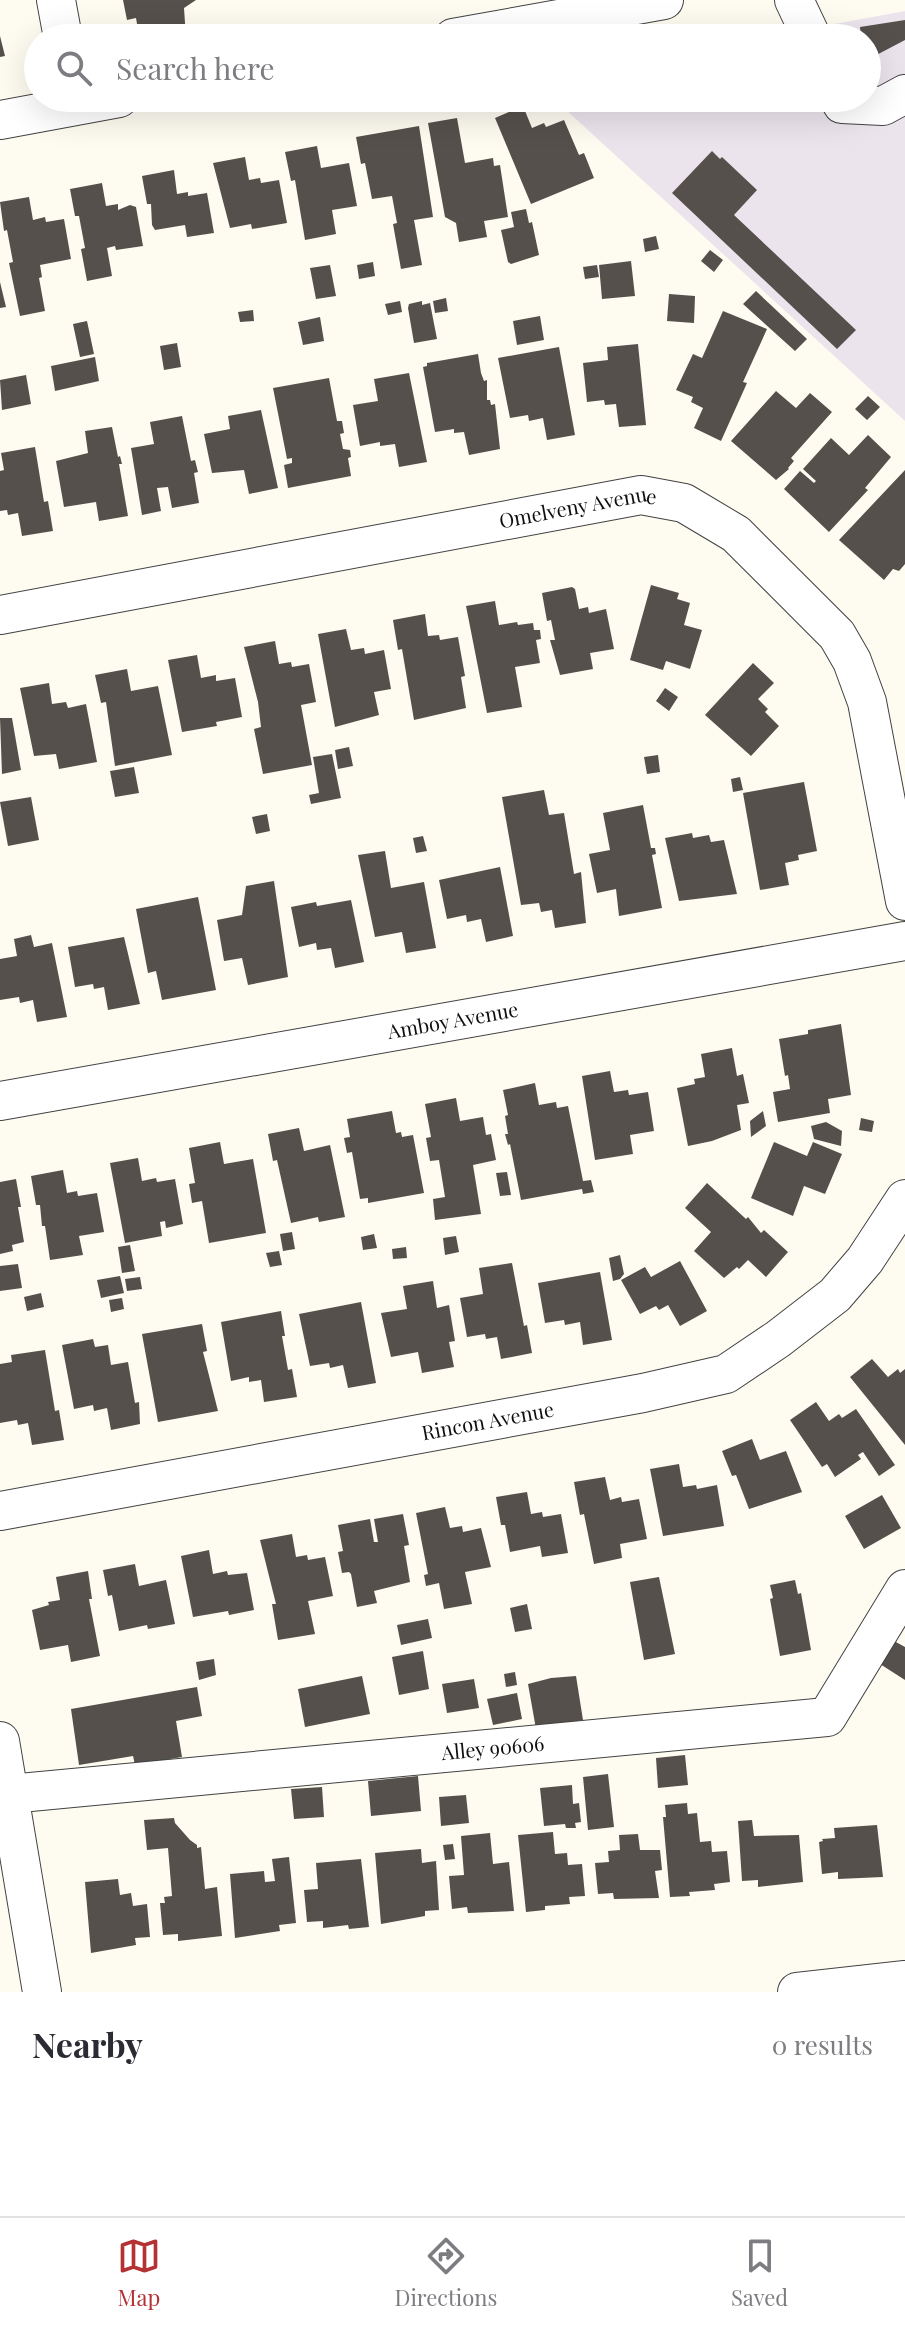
<!DOCTYPE html>
<html lang="en">
<head>
<meta charset="utf-8">
<style>
	:root { --surface:#fff; --page:#f7f7f7; --text:#2b2b33; --muted:#7c7c81; --line:#e1e1e2; --accent:#b43134 }
	body { margin:0; font-family:"Playfair Display",serif; background:var(--page); color:var(--text) }
	.list { margin:0; padding:0; list-style:none }
	h2 { display:flex; justify-content:space-between; align-items:center; height:104px; margin:0; padding:0 32px; font-size:34px }
	h2 small { font-size:26px; font-weight:400; color:var(--muted) }
	.icon { flex:none; width:44px; height:44px; fill:none; stroke:currentColor; stroke-width:2; stroke-linecap:round; stroke-linejoin:round }
	.map { position:relative; flex:none; width:905px; height:1992px; overflow:hidden }
	.search { position:absolute; background:var(--surface); box-shadow:0 8px 32px #0002; left:24px; right:24px; top:24px; height:88px; display:flex; align-items:center; gap:20px; box-sizing:border-box; padding:0 28px; border-radius:44px; color:var(--muted); font-size:30px }
	.sheet { height:224px; background:var(--surface) }
	nav { display:flex; justify-content:space-around; align-items:center; box-sizing:border-box; height:112px; border-top:2px solid var(--line); background:var(--surface); font-size:22px; color:var(--muted) }
	nav a { display:grid; justify-items:center; gap:4px }
	nav .on { color:var(--accent) }
	.map>svg:first-child { display:block }
</style>
</head>
<body>
<div class="map">
<svg width="905" height="1992" viewBox="0 0 905 1992">
	<rect width="100%" height="100%" fill="#fefcf1"/>
	<path fill="#ece4ec" d="M905,11v410l-352,-323h314v-60h-109z"/>
	<path fill="#56504c" d="M123,0h73l-12,8 2,30h-29l-1,-10 -18,2 -2,-12 -9,2z
		M905,20v20l-38,20v-22h-6l-1,-11z
		M0,36l5,20 -5,1z
		M523,106l9,22 12,-5 2,4 18,-7 15,35 5,-2 10,25 -63,26 -36,-86z
		M457,118l8,45 28,-5 1,8 6,-1 8,52 -24,4 3,16 -28,5 -3,-19 -11,-6 -17,-94z
		M419,126l14,91 -19,3 8,45 -21,4 -8,-45 4,-1 -5,-27 -20,3 -7,-36 -4,1 -5,-27z
		M317,146l4,22 28,-5 8,43 -25,4 4,24 -31,6 -10,-60 -4,1 -6,-29z
		M712,151l8,8 2,-2 35,33 -23,25 122,115 -19,19 -165,-156z
		M245,157l4,23 11,-2 1,5 18,-3 8,43 -35,6 -1,-5 -21,4 -17,-65z
		M174,170l3,24 11,-2v4l19,-3 7,40 -27,4 -2,-12 -30,5 -3,-5 -1,-21h-4l-5,-28z
		M102,183l4,23 12,-2v6l12,-5 6,2 7,39 -27,4 -1,-4 -8,2 5,28 -25,5 -6,-32 4,-1 -6,-32h-4l-5,-27z
		M29,197l4,23 12,-3 1,5 18,-3 7,40 -31,6 2,12 -3,1 6,33 -25,5 -11,-53 4,-1 -6,-32 -3,1 -4,-29z
		M526,209l3,14 3,-1 7,33 -28,9 -3,-2 -7,-32 13,-3 -3,-15z
		M656,236l3,13 -14,3 -2,-13z
		M710,250l13,10 -9,12 -13,-11z
		M631,261l4,35 -33,3 -3,-34z
		M373,262l2,14 -16,3 -2,-14z
		M330,265l6,31 -20,3 -6,-31z
		M597,265l2,12 -14,2 -2,-12z
		M0,282l6,25 -6,1z
		M756,291l51,48 -12,12 -52,-47z
		M669,294l26,2 -1,27 -27,-2z
		M446,298l2,13 -13,2 -2,-12z
		M400,301l2,11 -14,3 -3,-11z
		M422,301v4l8,-2 7,36 -23,4 -6,-35 1,-4z
		M253,310l1,11 -14,1 -2,-10z
		M723,311l44,18 -24,53 4,1 -26,58 -27,-13 9,-20 -12,-6 2,-5 -17,-7 17,-36 9,4z
		M540,316l4,24 -27,5 -4,-24z
		M320,317l4,24 -21,4 -5,-23z
		M87,321l7,33 -14,3 -7,-33z
		M177,343l4,24 -17,3 -4,-24z
		M638,344l8,81 -27,2 -3,-23 -11,1 -1,-5 -17,2 -4,-39 25,-3 -1,-13z
		M559,347l16,88 -28,5 -4,-22 -14,3 -1,-6 -18,3 -12,-60z
		M478,354l3,19 3,8 3,-1v20h3l1,5 4,-1 5,45 -31,6 -5,-23 -10,1v-4l-19,3 -12,-65 4,-1v-3z
		M95,357l4,24 -44,10 -4,-25z
		M409,373l18,89 -28,5 -4,-23 -15,2v-4l-20,4 -7,-41 25,-4 -4,-22z
		M26,375l5,29 -29,6 -2,-30z
		M329,378l8,43h5l2,12 -4,1 3,15 7,1 1,7 -3,1 3,18 -63,12 -4,-23 8,-2v-5l-5,1 -14,-71z
		M776,391l20,17 14,-15 22,19 -41,46 3,3 -6,7 1,1 -13,11 -45,-39z
		M868,396l12,11 -13,13 -12,-11z
		M261,410l17,78 -29,6 -5,-24 -32,3 -8,-39 26,-5 -2,-13z
		M182,416l9,45 4,-1 3,12 -4,1 5,30 -27,5 -4,-21 -11,1 4,23 -19,4 -11,-67 23,-4 -4,-22z
		M112,427l6,30 2,-1 2,8h-3l9,52 -29,5 -3,-19 -32,5 -8,-46 32,-8 -3,-22z
		M868,435l23,22 -26,31 3,2 -39,42 -45,-43 16,-18 14,12 2,-2 -13,-12 28,-31 18,17z
		M35,447l9,55 4,-1 5,30 -31,5 -4,-23 -10,2 -1,-5 -7,1v-40l4,-1 -3,-17z
		M905,470v94l-6,7 -6,-2 -9,11 -45,-40z
		M651,585l28,8 -2,6 13,4 -6,22 18,5 -12,39 -24,-8 -3,9 -33,-10z
		M572,587l3,2 4,20 9,-2 1,6 17,-4 8,40 -24,4 3,16 -33,6 -10,-35h5l-4,-20 -4,1 -5,-28z
		M495,601l4,24 18,-3 1,3 15,-2 1,7h6l1,9 -5,1 4,23 -25,4 7,40 -35,6 -21,-107z
		M425,614l3,22 11,-1 1,5 18,-3 7,39 -4,1 5,31 -52,12 -12,-71 -4,1 -5,-30z
		M346,629l5,21 13,-2 1,6 19,-4 7,39 -17,3 5,23 -44,12 -17,-93z
		M275,641l4,23 12,-2 1,5 17,-3 7,38 -15,3 11,60 -49,9 -9,-45 7,-2 -3,-25 -14,-55z
		M197,655l4,23 15,-3v6l19,-3 7,39 -26,5 1,4 -35,6 -14,-72z
		M753,663l21,20 -16,16 10,10 -3,3 14,14 -28,30 -46,-41z
		M127,669l4,22 27,-5 14,69 -57,11 -9,-64 -5,1 -6,-28z
		M49,683l3,21 14,-2 2,6 18,-4 11,58 -38,7 -3,-15 -22,2 -14,-68z
		M665,688l13,9 -9,14 -13,-10z
		M0,718h12l9,52 -19,4z
		M349,747l4,19 -15,3 -3,-19z
		M332,754l9,44 -30,6 -2,-9 10,-2 -6,-36z
		M658,755l2,17 -13,2 -3,-17z
		M134,767l5,26 -24,4 -5,-26z
		M740,777l3,13 -10,2 -2,-13z
		M804,782l13,69 -19,4 1,5 -14,3 4,22 -29,5 -17,-97z
		M544,790l5,25 15,-2 10,61 7,-2 5,51 -31,5 -3,-18 -11,2 -2,-9 -18,2 -19,-108z
		M31,797l8,43 -31,6 -8,-44z
		M643,805l8,43h4l1,6 -4,1 10,53 -43,8 -3,-27 -19,4 -8,-39 21,-4 -7,-37z
		M267,814l3,17 -14,3 -4,-17z
		M692,833l1,5 16,-3 2,7 13,-2 13,54 -58,7 -14,-63z
		M423,836l4,15 -11,2 -3,-15z
		M385,851l6,37 33,-6 12,66 -30,5 -4,-21 -27,5 -17,-82z
		M500,867l13,69 -27,6 -5,-23 -14,3 -1,-7 -19,4 -8,-39z
		M274,881l14,96 -40,8 -6,-27 -18,3 -7,-41 25,-5 4,-29z
		M198,897l18,93 -54,10 -6,-29 -8,2 -12,-64z
		M351,900l13,62 -29,6 -4,-20 -14,2 -1,-7 -17,4 -8,-40 25,-5 1,4z
		M31,935l3,12 18,-4 15,74 -30,5 -4,-22 -13,3 -1,-6 -19,3v-41l17,-3 -3,-17z
		M124,937l16,67 -32,6 -4,-23 -10,2 -1,-5 -18,3 -7,-40z
		M841,1024l10,71 -23,4 2,14 -52,9 -5,-30 17,-3 -2,-14 -3,1 -6,-37 29,-5v-4z
		M732,1048l5,28 6,-2 6,29 -12,2 4,25 -29,11 -24,5 -11,-58 18,-4 -1,-5 11,-2 -4,-23z
		M610,1071l4,21 14,-2 1,5 19,-3 6,39 -24,4 3,19 -38,6 -13,-84z
		M535,1083l4,22 17,-3 1,6 11,-2 15,75 8,-1 3,12 -11,2 -1,-5 -61,11 -11,-56 -2,1 -3,-11h3l-3,-18 3,-1 -5,-25z
		M456,1098l4,23 23,-4 3,18 5,-1 5,26 -23,5 8,49 -46,6 -2,-21 12,-2 -6,-37 -9,1 -4,-23 5,-1 -6,-33z
		M392,1111l4,22 5,-1 1,5 11,-2 11,58 -56,10v-5l-8,1 -8,-47 -5,1 -3,-15 6,-1 -3,-18z
		M763,1111l3,15 -15,11 -1,-16z
		M861,1118l13,3 -2,11 -13,-2z
		M826,1122l16,9 -1,15 -27,-7 -3,-13z
		M299,1128l5,23 26,-6 15,72 -26,5 -1,-5 -27,6 -14,-63 -4,1 -5,-27z
		M220,1142l4,22 29,-5 13,74 -57,10 -7,-42 -10,2 -3,-19 6,-1 -6,-35z
		M774,1142l33,14 6,-14 29,12 -17,40 -21,-8 -11,30 -42,-18z
		M138,1158l4,23 14,-3 1,4 18,-3 8,45 -17,4 -1,-7 -5,1 2,14 -37,7 -15,-80z
		M63,1170l4,23 10,-2 1,5 19,-3 7,39 -25,4 4,19 -33,5 -5,-34h-3l-2,-21h-4l-5,-29z
		M507,1172l4,23 -11,1 -4,-23z
		M16,1179l5,28h-3l6,35 -12,3 1,6 -13,3v-72z
		M707,1183l39,36 2,-2 13,16 3,-3 24,22 -22,25 -18,-17 -9,9 -2,-2 -13,11 -30,-27 17,-19 -26,-24z
		M292,1232l3,17 -12,2 -3,-17z
		M374,1234l3,14 -14,2 -2,-13z
		M456,1236l3,16 -14,3 -2,-17z
		M130,1245l5,26 -13,2 -4,-26z
		M406,1247l1,11 -14,1 -1,-10z
		M279,1251l3,14 -12,2 -4,-14z
		M620,1255l4,19 -4,5 -7,2 -4,-23z
		M680,1261l27,50 -27,15 -12,-21 -9,5 -3,-4 -16,8 -19,-34 24,-13 6,10z
		M512,1263l12,63 3,-1 5,28 -31,6 -4,-22 -11,2 -1,-5 -18,3 -7,-39 23,-4 -4,-26z
		M18,1264l4,24 -22,3v-25z
		M600,1272l12,68 -29,5 -3,-23 -15,3 -1,-5 -19,3 -7,-40z
		M120,1276l4,17 -23,5 -4,-18z
		M140,1277l2,12 -15,2 -2,-12z
		M433,1281l4,27 12,-3 6,36 -6,1 5,25 -32,6 -4,-21 -27,5 -10,-44 26,-4 -4,-23z
		M41,1293l3,14 -17,4 -3,-14z
		M122,1298l2,11 -13,3 -2,-12z
		M361,1302l15,81 -28,5 -5,-23 -13,3 -1,-5 -19,3 -11,-52z
		M281,1311l4,25h-3l6,34 4,-1 5,28 -33,5 -3,-22 -12,2v-5l-18,4 -10,-59z
		M202,1324l5,27 -4,1 15,59 -60,11 -16,-88z
		M93,1339l2,8 13,-2 3,20 17,-3 7,41 4,-1 1,22 -29,6 -4,-22 -13,3 -1,-6 -19,4 -12,-64z
		M45,1350l10,61 4,-1 5,30 -32,5 -4,-22 -10,2 -1,-5 -17,3v-59l12,-2 -1,-7z
		M872,1359l16,18 10,-8 2,4 5,-4v76l-55,-68z
		M816,1402l13,19 10,-7 3,4 14,-9 39,56 -16,11 -16,-24 -5,3 3,4 -26,18 -8,-13 -5,3 -32,-47z
		M752,1439l8,21 26,-9 16,41 -53,17 -13,-34 -4,1 -10,-25z
		M679,1464l4,23 13,-2 1,4 20,-4 7,41 -61,10 -13,-67z
		M605,1477l5,23 11,-3 1,5 17,-3 8,40 -27,5 2,14 -28,6 -10,-50 -4,1 -6,-33z
		M527,1492l4,22 11,-2 1,5 18,-3 7,39 -26,4 -2,-11 -30,6 -5,-27h-4l-5,-28z
		M882,1495l19,33 -37,21 -19,-33z
		M445,1507l5,21 12,-2 1,6 18,-4 10,39 -26,5 7,32 -28,5 -5,-26 -13,3 -2,-11 4,-1 -12,-61z
		M403,1514l6,31 -5,1 6,36 -36,9 3,12 -20,4 -6,-33 -2,-2 -7,1 -4,-21 5,-1 -5,-26 32,-6 4,23h4l-4,-23z
		M292,1534l4,23 11,-2 1,5 17,-3 8,39 -25,5 7,33 -37,6 -6,-36h4l-16,-64z
		M209,1550l4,24 14,-3 1,4 19,-2 7,37 -25,5 -1,-4 -35,6 -12,-61z
		M135,1564l4,22 27,-6 9,44 -27,5 -1,-4 -28,6 -7,-36 -4,1 -5,-26z
		M88,1571l4,28h-3l11,57 -29,6 -3,-17 -28,5 -8,-40 17,-5 -1,-3 12,-2 -4,-23z
		M659,1577l16,77 -31,6 -14,-78z
		M795,1580l3,14 3,-1 10,57 -31,6 -10,-57 3,-1 -3,-13z
		M527,1604l5,25 -17,3 -5,-24z
		M428,1619l4,19 -31,7 -4,-20z
		M894,1641l11,6v33l-25,-16z
		M423,1651l6,38 -30,6 -7,-38z
		M214,1659l2,16 -17,5 -3,-18z
		M515,1672l2,13 -11,2 -2,-13z
		M362,1676l8,38 -65,13 -7,-38z
		M576,1676l7,44 -47,9 -8,-45 23,-6z
		M474,1679l5,29 -32,5 -5,-29z
		M197,1687l5,29 -26,5 6,36 -47,8 -2,-9 -54,9 -8,-56z
		M517,1693l5,26 -29,6 -6,-26z
		M685,1755l3,30 -30,3 -2,-30z
		M608,1774l6,53 -26,3 -5,-53z
		M418,1776l3,35 -50,5 -3,-35z
		M572,1785l1,19 6,-1 2,19 -6,1 1,5h-10l-1,-4 -21,2 -4,-38z
		M322,1787l2,30 -30,2 -3,-30z
		M466,1795l3,28 -28,3 -2,-29z
		M687,1803l1,11 9,-1 3,29 11,-1 1,11 15,-1 3,31 -16,2 1,6 -26,2 1,4 -20,1 -7,-80h3l-1,-12z
		M174,1818l1,5 15,17 7,5v3l4,-1 4,42 12,-2 5,49 -44,5v-7l-15,1 -3,-32h5l-1,-6 8,-1 -4,-48 -21,2 -3,-30z
		M752,1820l2,16 45,-1 4,47 -45,5v-7l-16,1 -4,-60z
		M877,1825l6,52 -45,2v-7l-16,2 -3,-32 4,-1 -1,-2 13,-1 -1,-10z
		M553,1832l2,22 12,-1 1,12 14,-1 3,32 -16,1 1,7 -25,2v4l-19,2 -8,-77z
		M490,1833l3,31 16,-2 5,49 -46,2 -1,-6 -15,2 -3,-33 15,-1 -3,-39z
		M638,1834l2,16h20l2,20 -7,1 4,27 -45,1 -1,-6 -15,1 -3,-31 14,-1 -1,-11 12,-1 -1,-15z
		M453,1844l2,15 -10,1 -2,-15z
		M421,1849l1,14 14,-2 3,49 -14,1v5l-44,8 -6,-71z
		M289,1857l7,66 -17,2 1,6 -45,7 -5,-64 34,-3 1,11 10,-1 -3,-22z
		M361,1859l8,68 -20,2 -1,-4 -25,3v-7l-16,1 -3,-32 14,-1 -2,-26z
		M118,1879l2,16 11,-2 2,13 14,-2 3,33 -15,1 1,7 -45,8 -6,-71z"/>
	<g fill="none" stroke-linecap="round" stroke-linejoin="round">
		<g stroke="#424242" stroke-width="40">
			<g id="minor">
				<path d="M56,0l7,38"/>
				<path d="M794,0l18,38"/>
				<path d="M453,38l211,-38"/>
				<path d="M839,98l3,6 41,2 22,-12"/>
				<path d="M0,120l119,-22"/>
				<path id="s1" d="M0,615l641,-120 43,8 52,31 101,101 15,26 15,41 38,199"/>
				<path id="s2" d="M0,1101l905,-160"/>
				<path id="s3" d="M0,1511l643,-118 83,-19 52,-35 57,-44 30,-35 40,-61"/>
				<path d="M0,1741l42,251"/>
				<path id="s4" d="M9,1794l818,-77 78,-128"/>
				<path d="M797,1992l108,-12"/>
			</g>
		</g>
		<use href="#minor" stroke="#fff" stroke-width="38"/>
	</g>
	<g text-anchor="middle" stroke-width="8" stroke-linejoin="round" paint-order="stroke">
		<g font-size="20" fill="#0f0f0f" stroke="#fff">
			<text dy="7" stroke="none"><textPath href="#s1" startOffset="588">Omelveny Avenue</textPath></text>
			<text dy="7" stroke="none"><textPath href="#s2" startOffset="460">Amboy Avenue</textPath></text>
			<text dy="7" stroke="none"><textPath href="#s3" startOffset="496">Rincon Avenue</textPath></text>
			<text dy="7" stroke="none"><textPath href="#s4" startOffset="486">Alley 90606</textPath></text>
		</g>
	</g>
</svg>
<div class="search"><svg class="icon" aria-label="search" viewBox="0 0 24 24"><circle cx="10" cy="10" r="6"/><path d="M15 15l6 6"/></svg>Search here</div>
</div>
<section class="sheet">
<h2>Nearby<small>0 results</small></h2>
<ul class="list">
</ul>
</section>
<nav>
<a class="on"><svg class="icon" aria-label="map" viewBox="0 0 24 24"><path d="M3 6l6-2 6 2 6-2v14l-6 2-6-2-6 2zM9 4v14M15 6v14"/></svg>Map</a>
<a><svg class="icon" aria-label="directions" viewBox="0 0 24 24"><path d="M12 3l9 9-9 9-9-9zM9 14v-3h6M13 9l2 2-2 2"/></svg>Directions</a>
<a><svg class="icon" aria-label="saved" viewBox="0 0 24 24"><path d="M7 4h10v16l-5-4-5 4z"/></svg>Saved</a>
</nav>
</body>
</html>
